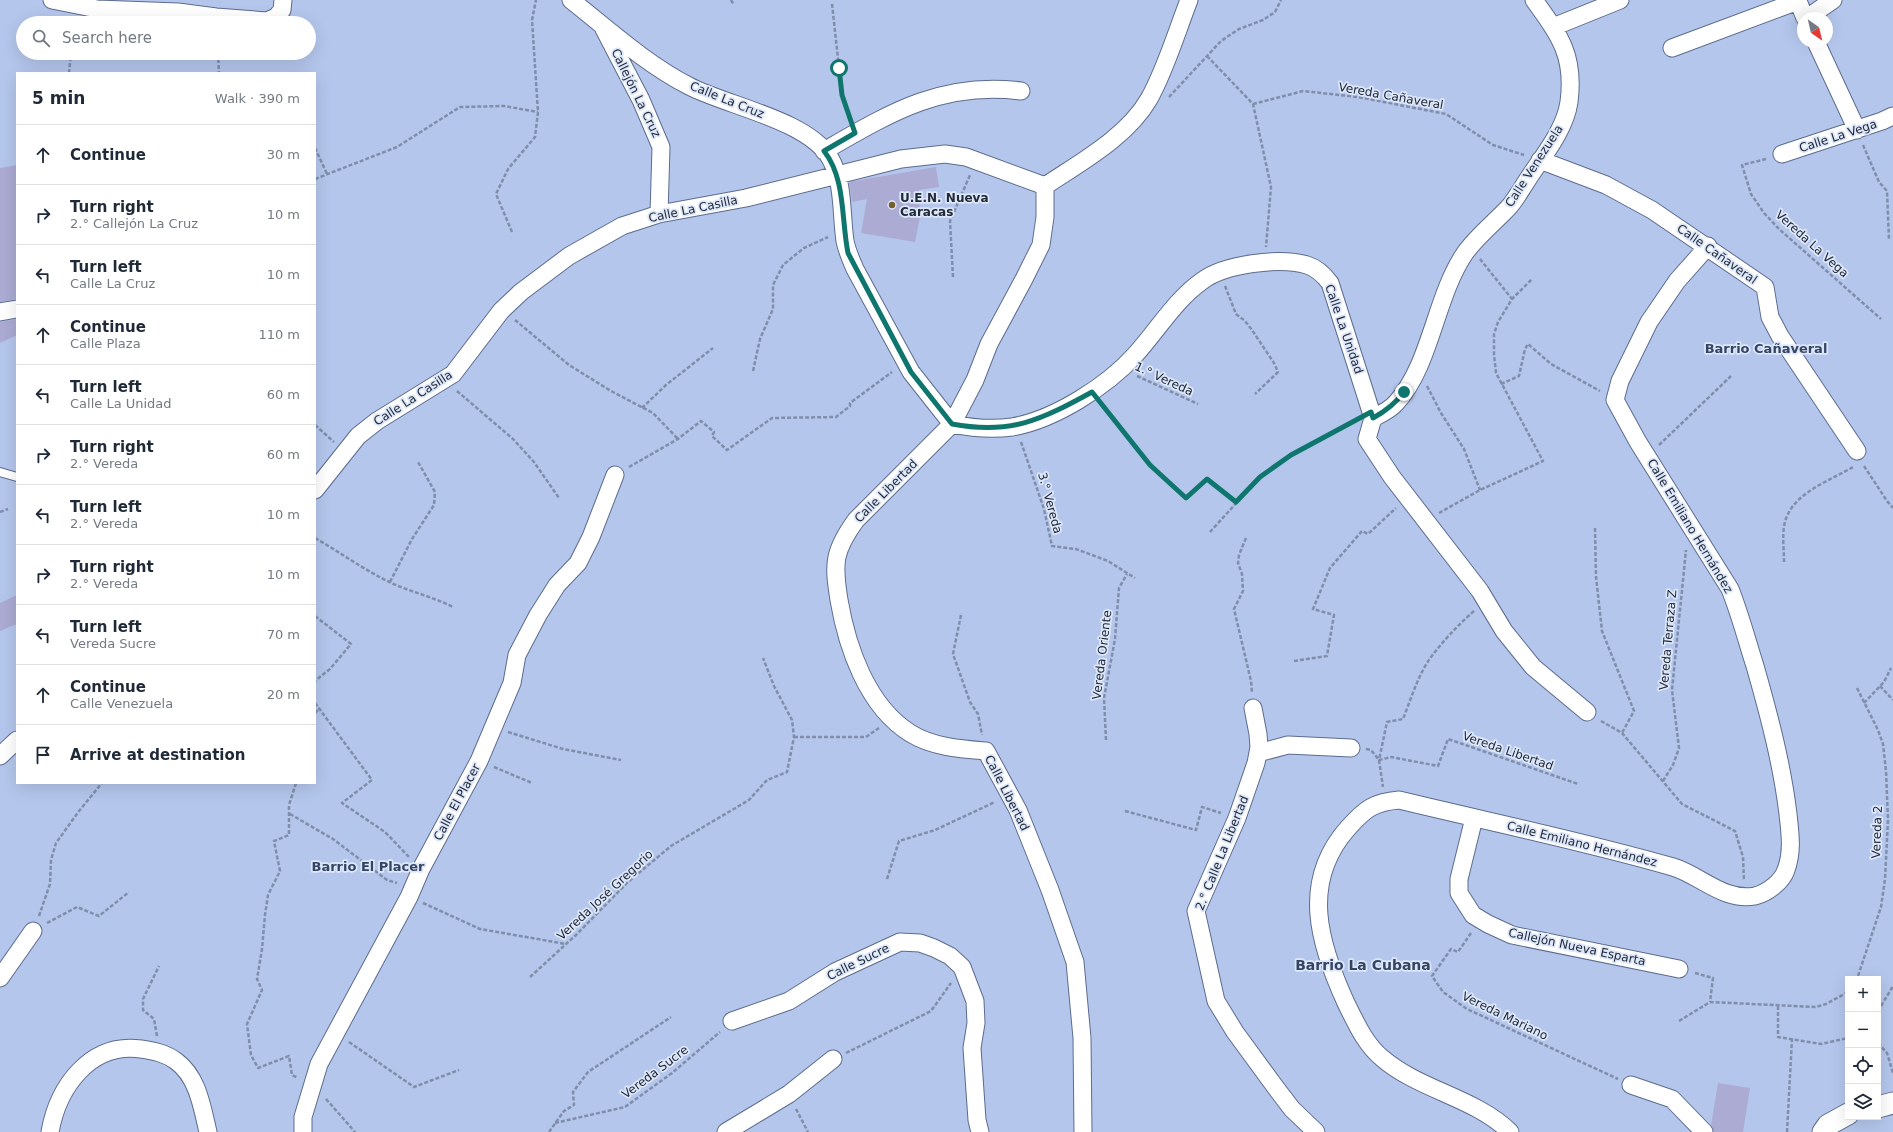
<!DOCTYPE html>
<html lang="en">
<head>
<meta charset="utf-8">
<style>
	:root { --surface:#fff; --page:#f2f2f3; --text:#1f2937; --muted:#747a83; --line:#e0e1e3 }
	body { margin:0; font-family:"DejaVu Sans",sans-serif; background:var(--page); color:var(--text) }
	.controls { position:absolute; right:12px; bottom:12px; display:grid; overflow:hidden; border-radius:0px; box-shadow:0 4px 16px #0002 }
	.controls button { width:36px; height:36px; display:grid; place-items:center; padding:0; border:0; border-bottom:1px solid var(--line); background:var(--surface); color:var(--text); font:20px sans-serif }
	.compass { position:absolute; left:1797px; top:12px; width:36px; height:36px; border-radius:50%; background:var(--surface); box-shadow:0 4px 16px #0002; rotate:146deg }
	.stop { position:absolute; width:12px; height:12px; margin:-9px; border:3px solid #0f766e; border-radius:50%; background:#fff }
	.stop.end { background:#0f766e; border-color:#fff; box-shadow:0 1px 4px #0008 }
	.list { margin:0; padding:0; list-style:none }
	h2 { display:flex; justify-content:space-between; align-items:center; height:52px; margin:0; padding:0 16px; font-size:17px }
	h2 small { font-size:13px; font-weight:400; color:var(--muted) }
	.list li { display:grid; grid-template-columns:26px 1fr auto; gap:12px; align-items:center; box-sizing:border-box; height:60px; padding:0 16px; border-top:1px solid var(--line) }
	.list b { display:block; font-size:15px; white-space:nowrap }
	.list p { margin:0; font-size:13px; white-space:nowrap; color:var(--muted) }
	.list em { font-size:13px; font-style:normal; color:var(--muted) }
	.icon { flex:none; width:22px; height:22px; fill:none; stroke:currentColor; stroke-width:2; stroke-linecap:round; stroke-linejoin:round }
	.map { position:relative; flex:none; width:1893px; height:1132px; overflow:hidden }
	.search { position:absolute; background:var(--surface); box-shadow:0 4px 16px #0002; left:16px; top:16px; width:300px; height:44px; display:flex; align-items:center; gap:10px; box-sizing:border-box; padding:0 14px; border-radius:22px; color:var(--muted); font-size:15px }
	.panel { position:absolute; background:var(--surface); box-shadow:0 4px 16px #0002; left:16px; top:72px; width:300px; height:712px; border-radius:0px }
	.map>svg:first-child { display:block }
</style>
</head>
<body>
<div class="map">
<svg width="1893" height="1132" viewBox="0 0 1893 1132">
	<rect width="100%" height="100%" fill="#b4c6ec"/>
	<path fill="#ababd3" d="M17,165v134l-17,3v-134z
		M936,167l3,20 -20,3 1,27 -5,25 -54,-9 6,-34 -15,3 -3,-20z
		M17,319v16l-17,8v-21z
		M17,595v29l-17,7v-28z
		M1718,1083l32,5 -7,44h-29l-3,-7z"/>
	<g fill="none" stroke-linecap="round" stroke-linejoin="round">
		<g stroke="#5c6c8e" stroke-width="10">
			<path id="service" d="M0,472l17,5"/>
		</g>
		<g stroke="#5c6c8e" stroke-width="19">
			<path id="minor" d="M52,0l45,9 81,3 38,5 51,4 9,-4 6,-7 1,-10
				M571,0c38,30 75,64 118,86 38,20 119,34 141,72 14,24 11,56 15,83 2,10 6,19 10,28l56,103 41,52
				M1807,18l26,-18
				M1553,27l67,-27
				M604,29l37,71 20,47 -2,67
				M1816,42l41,88
				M1672,48l126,-47 7,17
				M824,151c66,-38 118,-70 197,-60
				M1782,154l100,-33 11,-5
				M1540,160l66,25 46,25 113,77 5,30 10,19 77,115
				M1045,186v31l-4,28 -17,34 -35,65 -14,36 -23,44 -96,96c-8,11 -16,23 -19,37 -3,14 0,29 2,43 8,47 28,106 71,133 22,14 51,16 76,18l32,59 32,80 25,72 7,76 1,94
				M1045,186c36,-24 82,-49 104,-87 16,-28 28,-68 40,-99
				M0,312l17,-3
				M1373,418c8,-4 17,-8 23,-15 35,-38 39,-106 69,-150 12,-17 30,-31 44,-46 7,-8 13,-19 19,-28 15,-23 37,-49 41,-77 6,-46 -9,-66 -35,-102
				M952,424c20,4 39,6 60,3 42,-7 95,-41 123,-72 22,-24 40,-55 67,-74 22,-17 78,-24 105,-16 10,3 17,10 23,18l43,135 -6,21 25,38 88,114 24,40 29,36 54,45
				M315,490l43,-54 19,-15 76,-47 48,-63 20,-19 48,-36 53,-30 37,-12 87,-16 155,-39 44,-5 21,3 79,29
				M1253,708l5,26 1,13 -3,16 -19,55 -41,93 20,90 19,31 41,56 16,21 24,23
				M1258,753l30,-8 63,3
				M0,756l17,-16
				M1474,818l-15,61v14l14,22 15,9 24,11 167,34
				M0,978l33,-47
				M732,1021l57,-20 46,-29 65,-30 20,1 14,5 16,8 12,11 13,34 1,22 -4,25 5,72 3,12
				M1631,1085l41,14 32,33
				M50,1132c8,-45 40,-90 91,-83 13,2 24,4 35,12 22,16 26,46 32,71
				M303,1132v-15l16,-53 90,-167 12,-28 58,-108 33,-78 5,-28 21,-40 19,-30 21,-22 13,-26 24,-62
				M726,1132l63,-38 44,-35
				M1510,1132c-34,-34 -91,-42 -128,-74 -17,-14 -26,-35 -36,-55 -27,-59 -46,-121 2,-175 17,-19 26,-26 51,-28 91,22 184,41 274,67 27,8 51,35 82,29 12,-3 27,-14 31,-26 7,-19 4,-37 2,-56 -6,-50 -19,-99 -33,-148 -8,-25 -15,-52 -25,-77l-92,-147 -23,-42 5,-19 29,-59 28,-41 31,-35"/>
		</g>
		<g stroke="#5c6c8e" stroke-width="23">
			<path id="tertiary" d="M1878,1107l15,-4
				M1823,1132l5,-7 20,-11"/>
		</g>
		<path stroke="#808eab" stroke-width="2.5" stroke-dasharray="4 2" stroke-linecap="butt" d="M731,0l3,5
			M832,4l10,91 8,23
			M218,53l1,20
			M1207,56l46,48 18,83 -5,60
			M69,73l2,-20
			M1169,97l52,-56 18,-12 24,-9 12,-8 6,-12
			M1253,104l50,-13 55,6 88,17 47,31 31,10
			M1863,145l16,37 8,9 2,49
			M315,148l12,26
			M1766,159l-24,6 9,29 13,19 15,16 102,90
			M315,179l82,-32 63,-40 44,-1 34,6
			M512,232l-16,-38 12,-25 27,-32 3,-25 -6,-92 4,-20
			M1480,259l32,40
			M953,277l-3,-56 20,-46
			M1225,286l11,28 9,7 7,9 22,33 4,9 -23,22
			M515,320l54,45 42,26 42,22 25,26
			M753,371l7,-32 13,-30v-24l10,-20 21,-17 24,-11
			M1137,376l61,28
			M1501,384l18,-8 6,-27 3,-5 23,20 49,27
			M1427,386l14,27 23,36 16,41
			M457,391l56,48 21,23 25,36
			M1101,403l49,62 36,33 21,-19 29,23
			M642,408l24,-23 47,-37
			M315,425l19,17
			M1021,442l23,67 8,37 24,3 32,12 27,17
			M1659,445l72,-69
			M1864,466l23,35 6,7
			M629,467l49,-28 23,-18 13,11 -2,4 15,14 45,-32 64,-1 14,-11v-3l42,-31
			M0,512l8,-3
			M1439,513l41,-23 63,-29 -47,-88 -2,-18v-21l4,-12 14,-23 20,-20
			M1595,528l1,49 6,54 32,80 -12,22
			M1210,532l50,-55 31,-22 64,-34
			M315,538c28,16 53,35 83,48 18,7 37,12 55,21
			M1246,538l-7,17 -1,8 4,11 1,17 -9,18 17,72 1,12
			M1784,562c0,-15 -3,-33 3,-46 11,-25 44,-36 66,-49
			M390,582l22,-43 22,-34 1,-13 -17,-30
			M1474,611c-16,14 -30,29 -43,46 -13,18 -20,42 -28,62l-16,3 -8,38 12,-3 47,9 10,-27 130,45
			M961,615l-8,39 17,48 8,12 4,21
			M315,616l36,28 -21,25 -15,12
			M1294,661l33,-5 7,-41 -21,-6 17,-41 32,-37 6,3 28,-26
			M1880,686l13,14
			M1857,688l21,42 5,14 3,27 2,49 -3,59 -4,28 -24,72
			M315,703l57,77 -30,23 43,29 24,25
			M1864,703l20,-21 7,-14
			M315,713l4,-4
			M1601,721l21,12 60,71 53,27 8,26 1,24
			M508,732l55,17 58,11
			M794,737h72l13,-9
			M1106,740l-2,-42 11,-59 4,-51 8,-14
			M1366,749l5,1 8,10 4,27
			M494,767l38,16
			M1663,781l10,-16 6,-17 -7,-58 14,-140
			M296,783l-7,22v30l-15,6 6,30 -12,24 -3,20 -3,34 -5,30 5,11 -15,34 4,31 7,13 31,-12 3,19 6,3
			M1125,811l71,19 6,-23 19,6
			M290,814l43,25 54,41 10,3
			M887,879l12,-38 36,-11 60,-28
			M423,903l57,26 86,15
			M39,916l11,-32 1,-24 5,-17 23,-32 23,-28
			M47,923l30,-16 22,9 30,-24
			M1471,933l-13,19 -7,-3 -19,27 11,16 24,17 151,70
			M1695,973l18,5 -3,24
			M530,977l46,-42 52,-53 43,-36 78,-46 18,-20 20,-8 7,-35 -2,-17 -18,-34 -11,-28
			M1778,1006v31l43,7 27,-6
			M1878,1011l15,-25
			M1679,1021l31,-19 106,5 10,-3 22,-12
			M157,1036l-3,-17 -11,-9v-11l16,-33
			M349,1042l65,45 45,-17
			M1878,1043l9,10 6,20
			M846,1053l85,-42 20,-28
			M326,1099l29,33
			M796,1109l12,23
			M555,1123l70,-16 47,-34 48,-41
			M549,1132l15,-21 10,-6 -1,-13 15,-20 83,-55
			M1787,1132l5,-93"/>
		<use href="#service" stroke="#fff" stroke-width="8"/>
		<use href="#minor" stroke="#fff" stroke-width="17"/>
		<use href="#tertiary" stroke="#fff" stroke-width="21"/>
	</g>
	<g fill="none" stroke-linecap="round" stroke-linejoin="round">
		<path stroke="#0f766e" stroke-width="5" d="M839,68l3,27 13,38 -31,18c22,28 17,68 24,102l63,119 41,52c59,11 89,-4 140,-32l58,73 36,33 21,-19 29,23 24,-25 31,-22 80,-43 2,6c13,-7 22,-14 31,-26"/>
	</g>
	<circle fill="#755f2f" stroke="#dde7fa" stroke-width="1.5" cx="892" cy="205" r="4"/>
	<g text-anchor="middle" stroke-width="3.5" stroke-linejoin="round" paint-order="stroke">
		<g font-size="12" fill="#222937" stroke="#dde7fa">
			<text transform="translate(636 93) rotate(64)" y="4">Callejón La Cruz</text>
			<text transform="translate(1391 96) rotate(10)" y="4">Vereda Cañaveral</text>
			<text transform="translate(727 100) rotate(22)" y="4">Calle La Cruz</text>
			<text transform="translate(1838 136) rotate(-18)" y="4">Calle La Vega</text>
			<text transform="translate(1534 166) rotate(-57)" y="4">Calle Venezuela</text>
			<text transform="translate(693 209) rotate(-12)" y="4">Calle La Casilla</text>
			<text transform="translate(1812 244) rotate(42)" y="4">Vereda La Vega</text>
			<text transform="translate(1717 254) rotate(35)" y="4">Calle Cañaveral</text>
			<text transform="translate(1344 329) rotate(71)" y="4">Calle La Unidad</text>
			<text transform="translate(1164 379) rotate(25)" y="4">1.° Vereda</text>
			<text transform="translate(413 398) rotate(-33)" y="4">Calle La Casilla</text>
			<text transform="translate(886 491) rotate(-45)" y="4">Calle Libertad</text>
			<text transform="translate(1050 503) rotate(75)" y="4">3.° Vereda</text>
			<text transform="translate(1690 526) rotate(59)" y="4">Calle Emiliano Hernández</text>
			<text transform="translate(1668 640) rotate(-85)" y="4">Vereda Terraza Z</text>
			<text transform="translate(1102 655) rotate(-83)" y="4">Vereda Oriente</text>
			<text transform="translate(1508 751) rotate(19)" y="4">Vereda Libertad</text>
			<text transform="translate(1007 793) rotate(63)" y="4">Calle Libertad</text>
			<text transform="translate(457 802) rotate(-62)" y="4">Calle El Placer</text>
			<text transform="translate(1877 832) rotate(-88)" y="4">Vereda 2</text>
			<text transform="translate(1582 844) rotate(14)" y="4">Calle Emiliano Hernández</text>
			<text transform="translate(1222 853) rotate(-68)" y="4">2.° Calle La Libertad</text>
			<text transform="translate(605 895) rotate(-43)" y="4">Vereda José Gregorio</text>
			<text transform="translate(1577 947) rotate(12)" y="4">Callejón Nueva Esparta</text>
			<text transform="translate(858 962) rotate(-26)" y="4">Calle Sucre</text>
			<text transform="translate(1505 1016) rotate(26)" y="4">Vereda Mariano</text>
			<text transform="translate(655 1072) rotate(-37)" y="4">Vereda Sucre</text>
		</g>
		<g font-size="12" font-weight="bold" fill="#222937" stroke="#dde7fa" text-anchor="start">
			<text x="900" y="202">U.E.N. Nueva<tspan x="900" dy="14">Caracas</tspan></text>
		</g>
		<g font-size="13" font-weight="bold" fill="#354463" stroke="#dde7fa">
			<text x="1766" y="353">Barrio Cañaveral</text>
			<text x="368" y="871">Barrio El Placer</text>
		</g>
		<g font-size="14" font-weight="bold" fill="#354463" stroke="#dde7fa">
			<text x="1363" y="970">Barrio La Cubana</text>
		</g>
	</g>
</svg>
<div class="controls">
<button>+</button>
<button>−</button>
<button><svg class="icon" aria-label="locate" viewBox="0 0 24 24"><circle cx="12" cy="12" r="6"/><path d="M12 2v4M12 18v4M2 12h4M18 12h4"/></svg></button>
<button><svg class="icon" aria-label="layers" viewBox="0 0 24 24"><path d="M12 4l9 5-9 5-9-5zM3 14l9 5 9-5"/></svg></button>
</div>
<svg class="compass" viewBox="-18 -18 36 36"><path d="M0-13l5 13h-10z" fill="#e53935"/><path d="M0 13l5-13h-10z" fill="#747a83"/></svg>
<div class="stop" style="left:839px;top:68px"></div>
<div class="stop end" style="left:1404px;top:392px"></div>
<div class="search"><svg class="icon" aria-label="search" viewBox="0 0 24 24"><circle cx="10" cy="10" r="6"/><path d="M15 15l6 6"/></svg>Search here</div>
<section class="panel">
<h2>5 min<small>Walk · 390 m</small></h2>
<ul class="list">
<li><svg class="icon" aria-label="ahead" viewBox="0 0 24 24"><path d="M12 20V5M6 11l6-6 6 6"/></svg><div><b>Continue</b></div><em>30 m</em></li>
<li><svg class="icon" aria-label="right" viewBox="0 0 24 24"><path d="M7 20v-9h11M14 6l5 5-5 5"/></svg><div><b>Turn right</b><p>2.° Callejón La Cruz</p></div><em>10 m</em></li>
<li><svg class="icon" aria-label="left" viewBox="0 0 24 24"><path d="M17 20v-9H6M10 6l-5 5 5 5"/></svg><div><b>Turn left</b><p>Calle La Cruz</p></div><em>10 m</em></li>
<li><svg class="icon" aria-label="ahead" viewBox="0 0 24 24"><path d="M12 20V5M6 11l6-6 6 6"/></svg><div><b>Continue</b><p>Calle Plaza</p></div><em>110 m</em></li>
<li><svg class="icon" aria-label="left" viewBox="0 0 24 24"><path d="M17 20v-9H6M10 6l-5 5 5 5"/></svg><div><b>Turn left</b><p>Calle La Unidad</p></div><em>60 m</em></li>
<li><svg class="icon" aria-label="right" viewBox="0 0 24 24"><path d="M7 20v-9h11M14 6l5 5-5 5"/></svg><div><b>Turn right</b><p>2.° Vereda</p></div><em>60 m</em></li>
<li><svg class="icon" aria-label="left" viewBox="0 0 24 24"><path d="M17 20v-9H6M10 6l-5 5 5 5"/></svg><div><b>Turn left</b><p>2.° Vereda</p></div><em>10 m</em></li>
<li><svg class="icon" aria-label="right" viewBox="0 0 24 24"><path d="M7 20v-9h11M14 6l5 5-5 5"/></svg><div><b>Turn right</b><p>2.° Vereda</p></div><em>10 m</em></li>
<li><svg class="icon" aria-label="left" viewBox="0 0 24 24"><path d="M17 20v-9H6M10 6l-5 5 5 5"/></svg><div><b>Turn left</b><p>Vereda Sucre</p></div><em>70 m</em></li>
<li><svg class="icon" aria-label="ahead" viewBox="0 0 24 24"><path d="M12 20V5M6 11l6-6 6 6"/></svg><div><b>Continue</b><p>Calle Venezuela</p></div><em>20 m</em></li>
<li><svg class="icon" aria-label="arrive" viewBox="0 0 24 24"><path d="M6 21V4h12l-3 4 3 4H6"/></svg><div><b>Arrive at destination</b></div></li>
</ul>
</section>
</div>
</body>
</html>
